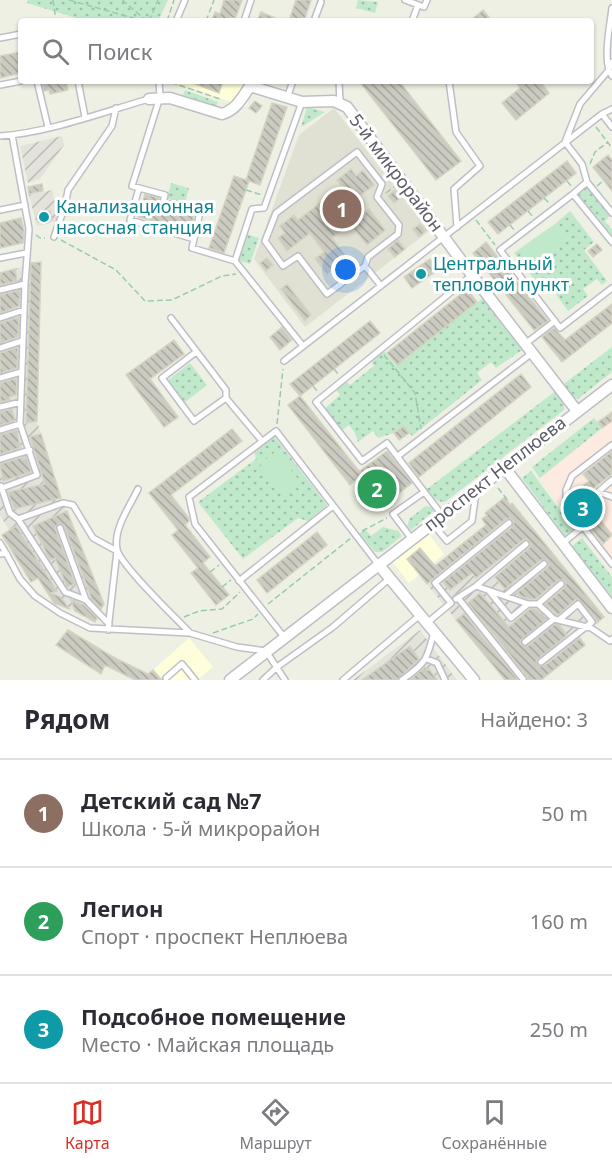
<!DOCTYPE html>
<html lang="ru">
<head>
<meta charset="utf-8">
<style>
	:root { --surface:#fff; --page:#f7f7f7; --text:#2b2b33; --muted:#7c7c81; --line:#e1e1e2; --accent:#d93025 }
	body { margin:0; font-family:"Noto Sans",sans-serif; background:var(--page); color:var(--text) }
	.you { position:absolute; left:346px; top:270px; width:21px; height:21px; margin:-15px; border:4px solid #fff; border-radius:50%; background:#1a73e8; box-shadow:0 0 0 9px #1a73e833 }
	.badge { display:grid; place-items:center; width:39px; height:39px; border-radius:50%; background:var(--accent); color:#fff; font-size:20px; font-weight:700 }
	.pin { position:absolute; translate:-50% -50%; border:3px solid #fff; box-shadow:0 2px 6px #0006 }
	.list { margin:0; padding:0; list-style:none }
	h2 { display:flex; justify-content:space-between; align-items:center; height:78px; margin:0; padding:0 24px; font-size:26px }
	h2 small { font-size:20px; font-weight:400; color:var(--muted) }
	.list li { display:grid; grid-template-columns:39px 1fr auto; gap:18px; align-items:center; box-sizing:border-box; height:108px; padding:0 24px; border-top:2px solid var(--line) }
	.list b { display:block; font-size:22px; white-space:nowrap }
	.list p { margin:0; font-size:20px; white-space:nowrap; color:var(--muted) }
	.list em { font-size:20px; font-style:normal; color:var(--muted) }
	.icon { flex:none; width:33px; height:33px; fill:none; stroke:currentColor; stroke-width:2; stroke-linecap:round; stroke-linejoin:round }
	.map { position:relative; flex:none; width:612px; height:680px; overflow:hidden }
	.search { position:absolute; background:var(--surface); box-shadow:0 2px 4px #0004; left:18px; right:18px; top:18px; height:66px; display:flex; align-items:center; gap:15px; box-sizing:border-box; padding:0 21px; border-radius:6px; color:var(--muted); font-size:22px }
	.sheet { height:402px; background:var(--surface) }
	nav { display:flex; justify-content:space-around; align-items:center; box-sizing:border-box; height:84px; border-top:2px solid var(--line); background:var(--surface); font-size:16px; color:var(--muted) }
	nav a { display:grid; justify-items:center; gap:3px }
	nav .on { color:var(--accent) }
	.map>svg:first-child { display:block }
</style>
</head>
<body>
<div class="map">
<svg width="612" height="680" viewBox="0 0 612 680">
	<defs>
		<pattern id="industrial-furrows" width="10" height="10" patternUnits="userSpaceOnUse" patternTransform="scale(1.5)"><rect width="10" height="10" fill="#e3e3dc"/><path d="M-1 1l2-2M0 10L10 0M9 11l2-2" fill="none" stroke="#bbbbb6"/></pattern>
		<pattern id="grass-dots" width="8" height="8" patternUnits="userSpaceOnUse" patternTransform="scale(1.5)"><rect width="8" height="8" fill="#bfe9ca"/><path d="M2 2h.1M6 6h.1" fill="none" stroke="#9ec0a8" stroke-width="1.8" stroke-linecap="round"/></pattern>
		<pattern id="building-back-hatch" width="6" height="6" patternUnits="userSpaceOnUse" patternTransform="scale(1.5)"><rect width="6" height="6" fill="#cbcbc1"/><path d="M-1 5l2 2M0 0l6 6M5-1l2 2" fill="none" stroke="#a8a8a1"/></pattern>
	</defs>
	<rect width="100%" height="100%" fill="#eff0e4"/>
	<path fill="#feffda" d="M177,81h78l-9,26 -70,-24z
		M428,533l16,21 -35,29 -17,-22z
		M189,638l24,29 -16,13h-37l-7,-10z"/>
	<path fill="url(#industrial-furrows)" d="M62,136l2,9 -24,34 -12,4 -8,-37z
		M52,190l7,31 -22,5 -8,-31z
		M35,263l6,5 -4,153 24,77 43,106 -9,18 -13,-9 -28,-9 -54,-89v-242z
		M512,503l92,114 -25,20 6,8 -44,35h-36l-84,-103z
		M420,630l37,50h-104z"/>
	<path fill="#e0e0d3" d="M334,108l95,123 -124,96 -51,-68 45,-124z"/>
	<path fill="#fdeae0" d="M612,421v150l-72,-93z"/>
	<path fill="url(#grass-dots)" d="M28,0h140l-10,21h-72l-59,-18z
		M358,0l20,2 -3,11 -19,-5z
		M185,90l33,12 -2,4 -33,-11z
		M307,107l18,5 -24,15z
		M171,183l18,5 -4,15 -18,-4z
		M587,187l23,29 -5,5 7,9v9l-35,-44z
		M570,211l24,31 -10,8 23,31 -5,4 -5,-6 -14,10 5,7 -20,15 -18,-25 -7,5 -29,-38 8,-6 14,18 31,-24 -12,-17z
		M246,234l13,4 -9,26 -13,-4z
		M483,298l39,52 -26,18 -5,-6 -14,11 5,7 -70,56 -8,-10 -10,7 -16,5 -5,-7 -15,11 -3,-9 -6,-8 -7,5 -18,-21 16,-14 -4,-5 9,-10 5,5 24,-19 -4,-6 13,-10 13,16z
		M612,347v25l-34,27 -10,-4 -7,-9z
		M190,363l17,22 -23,18 -17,-22z
		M557,390l7,10v10l-119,92c-10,0 -13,-6 -18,-13z
		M594,418l8,10 -62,50 -8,-11z
		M274,436l53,69 -19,16 -10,-3 -55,41 -45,-57 58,-43 -2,-8z
		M531,471l43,58 -9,7 -43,-58z
		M426,506l5,1 3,4 -23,19 -4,-4 3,-8z
		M383,527l15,4 4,5 -20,16h-7l-16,-19 7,-3 5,6z
		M582,538l30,39v20l-40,-51z"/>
	<path fill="#bfe9ca" d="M555,224l13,17 -33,24 -13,-18z
		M276,451l26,33 -16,13 -26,-33z"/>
	<path fill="url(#building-back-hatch)" stroke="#d5d4c2" stroke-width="1.5" d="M224,0h18l-7,19 -5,-2 7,4h-26l4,-9 5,2z
		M296,0h15l-7,21h-15z
		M483,10l9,11h-22z
		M261,12l21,9h-19l-5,-2z
		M21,52v21l-21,5v-22z
		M42,81h24l2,9 -18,4 -1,-4 -5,1z
		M188,81h35l-4,12z
		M359,81h40l62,80 -25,19z
		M515,81h25l9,12 -33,27 -14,-17 18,-15z
		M255,101l7,5 -6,7 -7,-5z
		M272,103l15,4 -27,78 -11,-4 -25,72 -15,-5 25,-72 12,4z
		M608,155l4,5v31l-19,-24z
		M567,161l9,12 -78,61 -10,-12z
		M351,169l5,7 7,-6 11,15 -20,15 11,13 4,-4 16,21 -18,15 -17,-21 -18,14 20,26 -14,11 -4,-6 -7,5 -12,-15 9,-7 -14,-19 -23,18 -9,-13 7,-5 -5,-7 14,-11 4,5 44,-34 -5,-6z
		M42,184l1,7 -14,3 -1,-7z
		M395,190l6,8 -7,5 -6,-7z
		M145,194l14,4v8l35,9 -3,16 -53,-14z
		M50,211l2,9 -14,2 -1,-8z
		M21,218l3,12 -1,13 -23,5v-25z
		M420,224l6,7 -7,6 -6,-8z
		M398,240l7,9 -10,8 -7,-8z
		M486,242l62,79 -12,8 -2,1 -61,-77z
		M597,244l5,6 -9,7 -5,-6z
		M267,258l6,7 -7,6 -6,-8z
		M430,259l8,11 -26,18 -8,-11z
		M41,262l-4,159 -11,2 5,-160z
		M15,269l2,12 -17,4v-12z
		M287,284l24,31 -6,6 -24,-32z
		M467,289l10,13 -80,63 -10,-12z
		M20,290l-1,16 -19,7v-18z
		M612,304v19l-50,39 -20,-25 12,-9 11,12z
		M19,317l-1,20 -18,6v-20z
		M370,321l10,12 -80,63 -10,-12z
		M282,327l10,13 -12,10 -10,-13z
		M174,340l10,14 -34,25 28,38 -14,10 -38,-52z
		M18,347l-1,21 -17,5v-20z
		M521,374l10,13 -112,90 -10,-14z
		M17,378l-1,17 -7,2 1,3 -10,2v-19z
		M300,396l62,79 -12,10 -62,-80z
		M12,409l3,12 -15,4v-13z
		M612,412v9l-10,7 -4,-6z
		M404,426l5,7 -10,7 -5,-7z
		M232,429l10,12 -71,54 17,22 1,4 -4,4 25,32 -7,6 26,32 -13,10 -25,-32 7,-5 -26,-33 6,-5 -29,-37z
		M17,430l3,18 -20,6v-19z
		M41,434l20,64 -47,11 -6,-17 37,-8 -15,-47z
		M387,451l25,32 -21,16 2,2 -7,6 -27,-35z
		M612,451v23l-30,23 30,38 -9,9 -13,-17v-6l-6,-1 -12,-15 6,-5 -5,-7 16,-12 -6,-7z
		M26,456l5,16 -28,9 -3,-17 23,-7v2h2z
		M505,497l5,8 2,-2 92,114 -7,6 -1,-4 -17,-20 -4,1 -17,15 -13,-11 20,-17 1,-4 -3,-3h-5l-22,19h-7l-9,-3 -3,-3 31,-26 1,-3 -3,-4h-5l-36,29 -10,-12 35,-30 1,-4 -4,-4 -4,1 -47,38 -4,-5 -22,17 -7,-8 69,-55 2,-5 -4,-4 -4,1 -79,65 -20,-25 13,-11 15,18 51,-41 -4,-6 5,-4 -2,-2z
		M67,511l37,93 -3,5 -9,-9 -28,-75 -6,-1 -3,4 20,56 -8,3 -12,-29 -5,2 -17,-34z
		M16,526l41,65 -6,2 10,4 8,12 -15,-6 -16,-25 -7,4 -29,-47z
		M317,532l10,13 -60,48 -10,-13z
		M480,593l29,34 21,-18h6l11,10 -25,20 -2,4 3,3h5l27,-22 4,1 8,10 -29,24 -2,3 3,4h5l36,-28 5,7 -44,35h-13l-1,-4 -59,-73z
		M71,600l13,5 13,13 -2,4 -20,-11z
		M464,614l54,66h-13l-49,-60z
		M68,630l47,28 33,16 5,-4 9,10h-27l-30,-15 -4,9 -45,-29z
		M410,646l9,13 -22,21h-35z
		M425,667l2,3 2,-1 8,11h-27z"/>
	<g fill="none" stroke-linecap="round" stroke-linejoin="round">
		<g stroke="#bebfc6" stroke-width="8">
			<path id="service" d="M405,0l19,7 3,-7
				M612,8c-2,17 -10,55 0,68
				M176,21l9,-21
				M244,21l7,-21
				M314,21l7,-19
				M412,21l6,-16
				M0,38l21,-4
				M37,81l11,46
				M78,81l7,36
				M159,81l1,16 -28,89 33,9 -2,7 37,10 -8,36 43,13 68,85
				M339,81l1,21
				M449,81l7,51 24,34 -26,23 3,38
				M0,85l21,-4
				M287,98l6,-17
				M602,114l10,13
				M12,135l17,94 -4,55
				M0,136c47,-3 103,-24 149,-37
				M587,182l25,31
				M139,188l-9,32 64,19
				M573,194l14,-12 -5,-18 -17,-22 15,-38 28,-33 4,-9
				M0,210l25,-5
				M54,237l11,-31 3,-16 44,-64 4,-18
				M612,242l-39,-48 -73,56 60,78 52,-40
				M0,258l26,-5
				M235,261l17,-52 12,-1 38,-106
				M365,266l3,-9 30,-23 1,-9 -22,-28 5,-13 -25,-32 -81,61 -11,28 18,25 15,-10 29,38 38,-28 16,20
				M0,290l25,-6 -5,140 17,51 -35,13
				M0,318l24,-8
				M171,318l55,72v8l36,43
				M525,344l30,-23
				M0,348l22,-7
				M196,352l-34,26 32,43 32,-23
				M284,361l318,-247 10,-5
				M0,378l21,-6
				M0,407l21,-5
				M0,430l20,-6
				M612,445l-40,31 -6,14v15l46,59
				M398,456l134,-103
				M0,459l30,-9
				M612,480l-14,12 14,5
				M1,486l9,27 8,6 47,73 21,8 -26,-72
				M138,489c-8,17 -25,40 -21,60 2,15 60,70 73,84
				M442,515l-55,-72 -25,18 -46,-59 156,-127
				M18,519l45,-16 10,2 20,33 24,13 -9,79
				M433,524l14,17 25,-20 4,-29
				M411,538l-18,-24 31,-22
				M0,543l6,10
				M563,543l23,-19
				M0,554l6,-1 14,26 15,17 25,17 30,15 100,5 47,14 29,4 19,29
				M239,581l94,-75
				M476,586l52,18h10l16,15 37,9 19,13 2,-2
				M489,591l22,27 17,-14
				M505,596l39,-32
				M458,598l65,81
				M456,599l20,-13 50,-42
				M86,600l23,24
				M538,604l23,-20
				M427,623l24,-20 -16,-20 74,-60
				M284,637l-89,-113 -6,-27 87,-66 102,133
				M525,642l29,-23
				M427,659l10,4 8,17
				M541,662l51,-40 -14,-18 -19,16
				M166,678l16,-14 13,16
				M263,680l14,-13 56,-40 57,-49
				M343,680l77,-65
				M402,680c24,-17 25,-20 32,-48"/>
		</g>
		<g stroke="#bebfc6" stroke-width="13">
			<path id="minor" d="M149,99l21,-1 52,16c14,-4 20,-16 28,-28l52,16 32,-1 13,6 125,168 105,136
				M504,467l108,141
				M378,564l96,116
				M230,680l382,-295"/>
		</g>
		<path stroke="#97cab3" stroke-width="1.5" stroke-dasharray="6 3" stroke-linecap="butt" d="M53,0l3,21
			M69,0l75,21
			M122,0l25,21
			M149,21l9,-21
			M167,21l7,-21
			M206,21l8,-21
			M173,81v2l47,16
			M596,127l16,21
			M590,164l5,-12 13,-10
			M567,181l5,6
			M597,186l7,-6
			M246,190l16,5
			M386,193l8,-6
			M544,198l6,6
			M528,211l5,6
			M476,220l19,25
			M510,225l5,6
			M36,235l4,3h5
			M61,240l55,30 29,31 27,-1 50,-24 14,-2
			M384,355l31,38 6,36
			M334,369l5,6
			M313,386l5,6
			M277,424l6,-55
			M498,488l11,14
			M362,531l25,-13
			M210,572l9,-7
			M222,587l9,-7
			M268,604l83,-66
			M184,617l15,-6 23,-2 18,-17
			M213,633l40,-14 5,-5"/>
		<use href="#service" stroke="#fff" stroke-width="5"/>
		<use href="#minor" stroke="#fff" stroke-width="10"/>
	</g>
	<g fill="#0f9aa8" stroke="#fff" stroke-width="2">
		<circle cx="44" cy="217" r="6"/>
		<circle cx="421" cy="274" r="6"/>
	</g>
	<g text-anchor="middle" stroke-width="6" stroke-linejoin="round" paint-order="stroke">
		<g font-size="18" fill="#5c5e66" stroke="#fff">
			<text transform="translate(396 173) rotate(53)" y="6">5-й микрорайон</text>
			<text transform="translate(495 474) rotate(-38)" y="6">проспект Неплюева</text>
		</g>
		<g font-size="18" fill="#0d838f" stroke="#fff" text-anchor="start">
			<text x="56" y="213">Канализационная<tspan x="56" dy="21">насосная станция</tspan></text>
			<text x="433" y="270">Центральный<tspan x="433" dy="21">тепловой пункт</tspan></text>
		</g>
	</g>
</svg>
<div class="you"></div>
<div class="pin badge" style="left:342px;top:209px;background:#8d6e63">1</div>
<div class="pin badge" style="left:377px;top:489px;background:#2e9e5b">2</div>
<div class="pin badge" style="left:583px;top:508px;background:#0f9aa8">3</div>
<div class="search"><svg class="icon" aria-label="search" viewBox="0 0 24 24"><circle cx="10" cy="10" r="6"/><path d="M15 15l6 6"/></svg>Поиск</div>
</div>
<section class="sheet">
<h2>Рядом<small>Найдено: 3</small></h2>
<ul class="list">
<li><span class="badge" style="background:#8d6e63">1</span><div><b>Детский сад №7</b><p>Школа · 5-й микрорайон</p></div><em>50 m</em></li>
<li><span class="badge" style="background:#2e9e5b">2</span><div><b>Легион</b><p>Спорт · проспект Неплюева</p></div><em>160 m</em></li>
<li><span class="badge" style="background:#0f9aa8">3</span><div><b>Подсобное помещение</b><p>Место · Майская площадь</p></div><em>250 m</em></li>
</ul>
</section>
<nav>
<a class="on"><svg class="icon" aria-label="map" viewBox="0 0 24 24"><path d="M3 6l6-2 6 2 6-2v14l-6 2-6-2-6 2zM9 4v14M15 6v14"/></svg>Карта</a>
<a><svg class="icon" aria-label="directions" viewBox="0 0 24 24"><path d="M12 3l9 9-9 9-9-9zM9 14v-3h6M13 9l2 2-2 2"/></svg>Маршрут</a>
<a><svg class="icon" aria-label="saved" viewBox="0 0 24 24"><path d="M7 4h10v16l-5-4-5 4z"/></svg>Сохранённые</a>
</nav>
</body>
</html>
